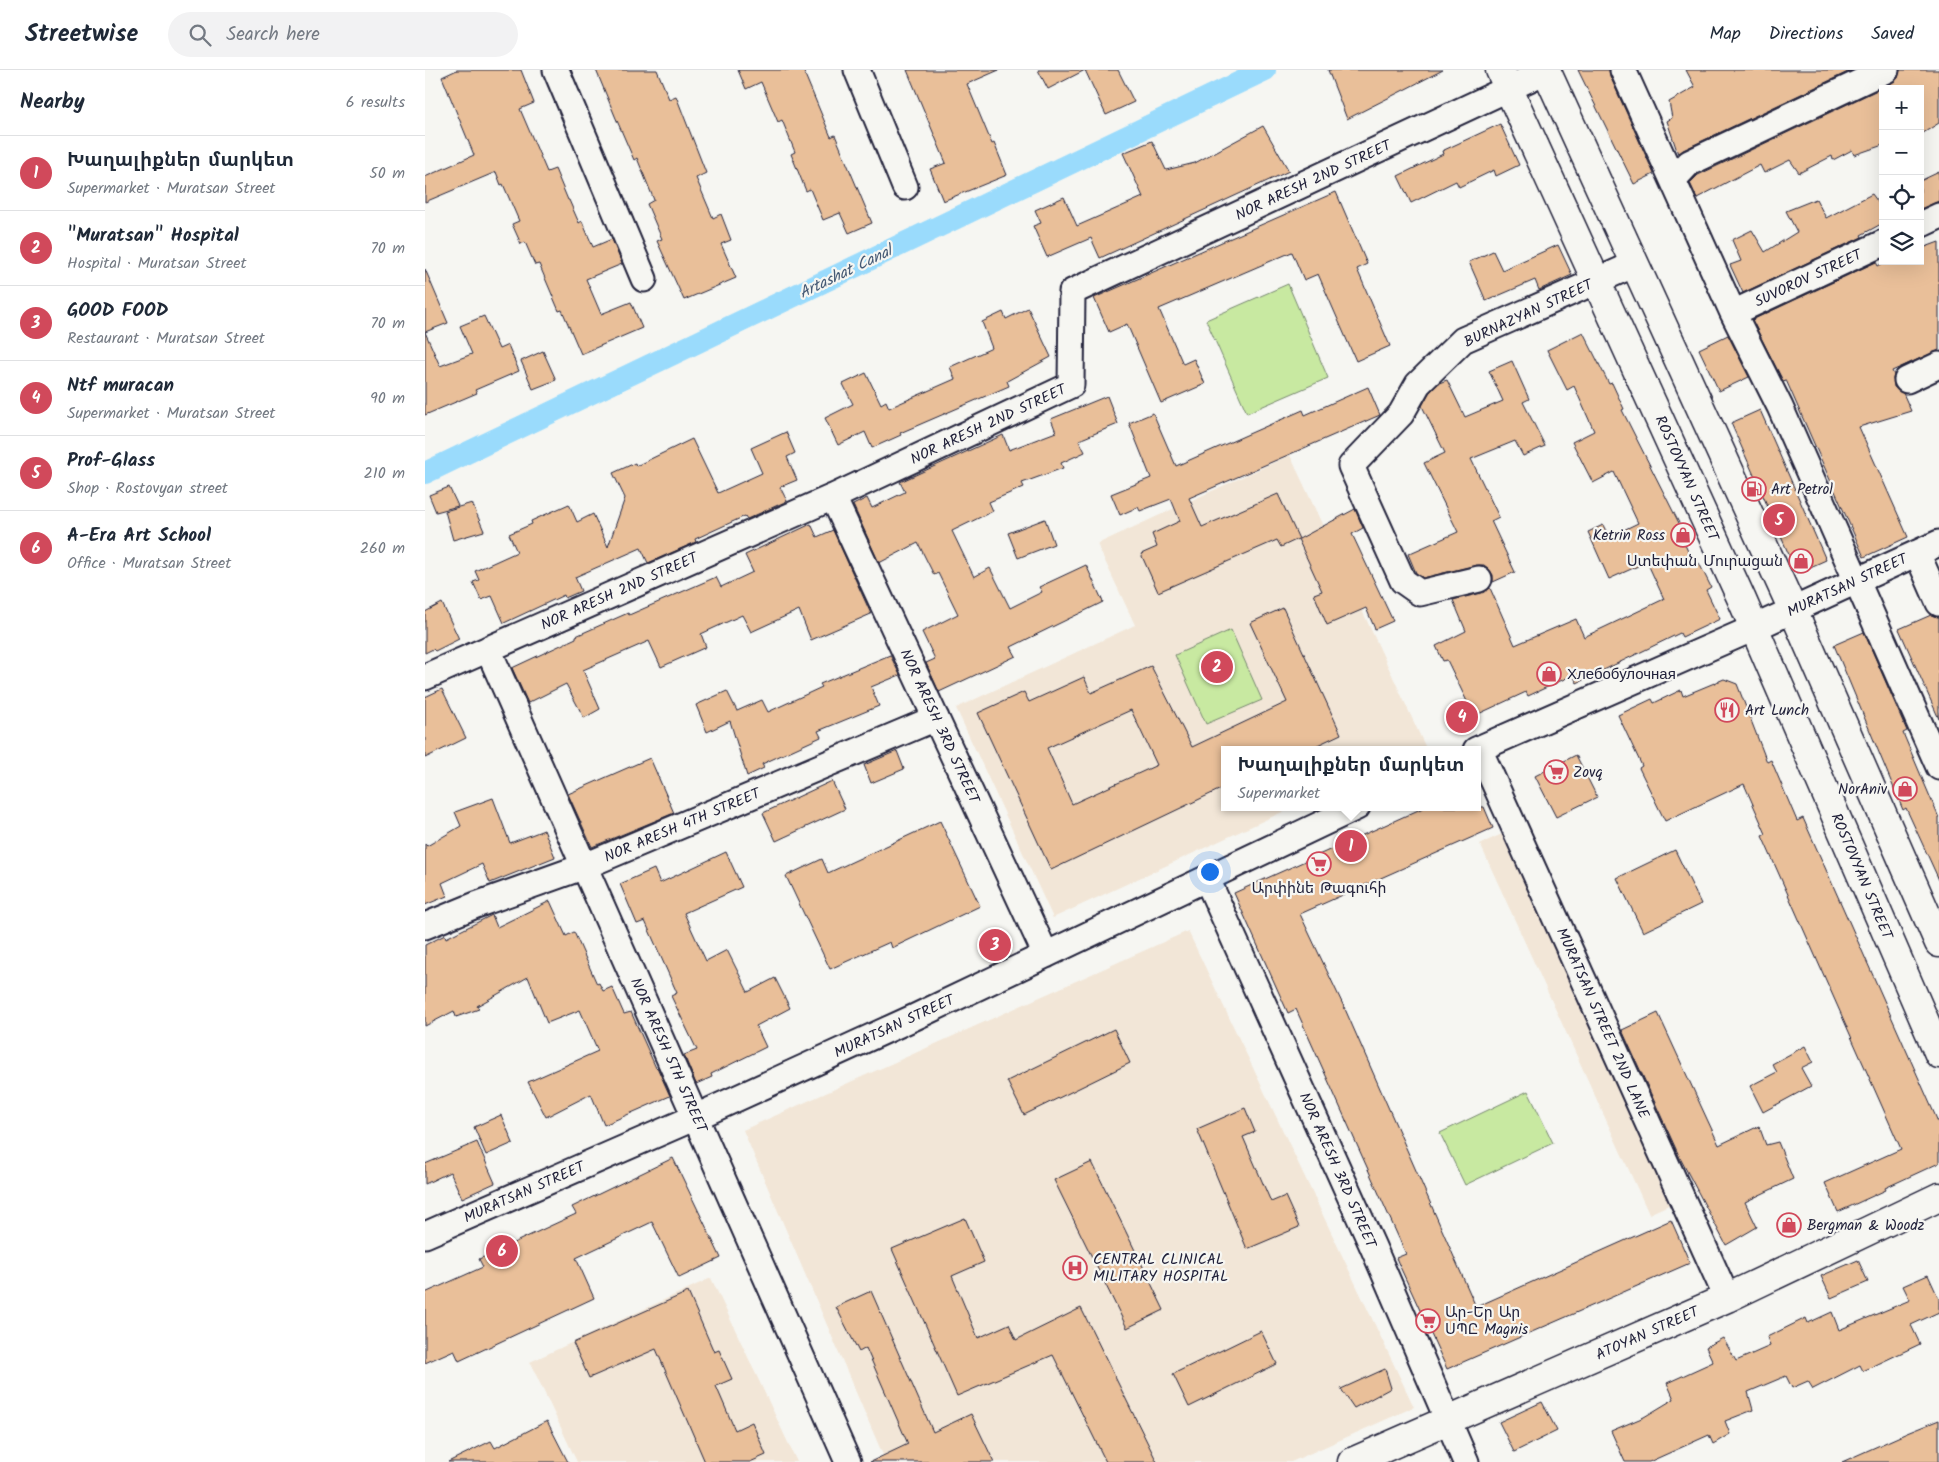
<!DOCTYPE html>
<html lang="en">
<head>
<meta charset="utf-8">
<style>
	:root { --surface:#fff; --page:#f2f2f3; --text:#1f2937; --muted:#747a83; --line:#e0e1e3; --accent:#d1495b }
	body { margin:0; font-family:Kalam,"Noto Sans Armenian",sans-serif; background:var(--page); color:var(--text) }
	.controls { position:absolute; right:15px; top:15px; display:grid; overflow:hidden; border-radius:0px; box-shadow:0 5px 20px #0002 }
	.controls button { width:45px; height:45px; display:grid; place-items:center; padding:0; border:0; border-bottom:1px solid var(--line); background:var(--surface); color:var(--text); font:25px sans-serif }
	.you { position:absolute; left:784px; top:801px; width:18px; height:18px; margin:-12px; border:4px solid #fff; border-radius:50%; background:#1a73e8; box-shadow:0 0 0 8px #1a73e833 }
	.badge { display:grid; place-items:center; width:32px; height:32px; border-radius:50%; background:var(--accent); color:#fff; font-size:16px; font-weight:700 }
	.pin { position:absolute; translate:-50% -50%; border:2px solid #fff; box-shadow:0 1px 5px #0006 }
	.popup { position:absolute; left:796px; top:676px; width:260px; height:65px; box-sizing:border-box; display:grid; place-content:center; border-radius:0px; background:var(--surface); filter:drop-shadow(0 1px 4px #0005); font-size:16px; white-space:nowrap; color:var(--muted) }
	.popup b { font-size:19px; color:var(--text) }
	.popup::after { content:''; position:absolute; left:50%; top:100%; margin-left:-10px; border:10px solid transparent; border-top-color:var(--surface) }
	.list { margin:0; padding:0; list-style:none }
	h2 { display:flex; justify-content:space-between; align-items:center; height:65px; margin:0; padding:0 20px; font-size:21px }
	h2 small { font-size:16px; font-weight:400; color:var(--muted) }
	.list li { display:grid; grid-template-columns:32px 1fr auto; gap:15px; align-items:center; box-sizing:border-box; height:75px; padding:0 20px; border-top:1px solid var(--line) }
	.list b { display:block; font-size:19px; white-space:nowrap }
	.list p { margin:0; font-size:16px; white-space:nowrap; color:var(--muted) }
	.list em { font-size:16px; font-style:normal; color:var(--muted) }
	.icon { flex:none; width:28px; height:28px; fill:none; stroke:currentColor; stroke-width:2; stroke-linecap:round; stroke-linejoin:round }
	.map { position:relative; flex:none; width:1514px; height:1392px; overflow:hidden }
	header { display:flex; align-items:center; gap:30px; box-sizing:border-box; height:70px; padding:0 25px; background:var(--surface); border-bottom:1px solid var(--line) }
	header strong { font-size:24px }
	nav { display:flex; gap:28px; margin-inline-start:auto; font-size:18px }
	.search { width:350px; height:45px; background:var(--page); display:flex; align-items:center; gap:12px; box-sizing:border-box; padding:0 18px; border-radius:28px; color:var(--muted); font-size:19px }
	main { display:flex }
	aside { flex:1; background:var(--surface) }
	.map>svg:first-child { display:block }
</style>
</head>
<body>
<header>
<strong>Streetwise</strong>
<div class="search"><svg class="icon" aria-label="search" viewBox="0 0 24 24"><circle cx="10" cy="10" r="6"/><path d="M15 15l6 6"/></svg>Search here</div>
<nav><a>Map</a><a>Directions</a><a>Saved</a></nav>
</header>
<main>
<aside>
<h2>Nearby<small>6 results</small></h2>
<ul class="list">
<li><span class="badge">1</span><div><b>Խաղալիքներ մարկետ</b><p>Supermarket · Muratsan Street</p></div><em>50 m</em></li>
<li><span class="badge">2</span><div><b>&quot;Muratsan&quot; Hospital</b><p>Hospital · Muratsan Street</p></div><em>70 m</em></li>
<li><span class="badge">3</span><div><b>GOOD FOOD</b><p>Restaurant · Muratsan Street</p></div><em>70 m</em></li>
<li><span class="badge">4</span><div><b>Ntf muracan</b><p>Supermarket · Muratsan Street</p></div><em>90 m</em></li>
<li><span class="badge">5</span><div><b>Prof-Glass</b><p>Shop · Rostovyan street</p></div><em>210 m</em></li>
<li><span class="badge">6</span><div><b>A-Era Art School</b><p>Office · Muratsan Street</p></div><em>260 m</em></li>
</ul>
</aside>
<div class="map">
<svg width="1514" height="1392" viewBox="0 0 1514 1392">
	<rect width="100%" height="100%" fill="#f6f6f2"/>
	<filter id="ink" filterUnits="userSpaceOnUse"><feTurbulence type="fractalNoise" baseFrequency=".02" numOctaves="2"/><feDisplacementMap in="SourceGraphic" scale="10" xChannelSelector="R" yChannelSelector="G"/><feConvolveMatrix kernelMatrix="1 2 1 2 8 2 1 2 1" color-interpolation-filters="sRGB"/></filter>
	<g filter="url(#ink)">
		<path fill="#f2e6d7" d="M865,385l135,291 -7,4h-193v57h68l-240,111 -97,-210 179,-83 -38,-81z
			M1077,764l169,370 -22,10 -169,-370z
			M763,861l226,476 -123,55h-405l-143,-332z
			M286,1208l86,184h-220l-47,-100z"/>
		<path fill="#c8e9a1" stroke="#75866e" d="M863,214l40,94 -81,35 -41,-93z
			M806,560l31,70 -56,24 -31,-69z
			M1103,1021l25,52 -88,42 -25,-52z"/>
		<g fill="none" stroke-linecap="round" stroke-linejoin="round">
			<path stroke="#9adbfc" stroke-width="22" d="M0,403l840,-403"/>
		</g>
		<path fill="#e9bf99" stroke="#22223b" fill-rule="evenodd" d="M32,0h64l13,33 -14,6 27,63 8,-3 13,31h1l10,23 3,-2 11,26 19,-8 10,25 -36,15 15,35 30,-12 11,26 -61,26 -19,-44 -3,1 -20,-47 -4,1 -10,-23 -4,2 -9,-20 7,-3 -16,-37 -2,1 -5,-13 -71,30v-25l49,-22 -32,-78z
			M171,0h61l12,29 7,-3 30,77 -10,5 17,40 8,-4 10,26 -10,4 15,34 -52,22 -27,-59 5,-2 -15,-35 7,-4 -17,-42 -3,2 -19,-44z
			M313,0h65l28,67 4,-2 37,88 -23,10 -9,-20 -17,7 -13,-31 -4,2 -15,-37 4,-2 -13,-32 -4,2 -17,-40 -15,7z
			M482,0h92l-32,14 25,60 2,-1 13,32 -64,26 -13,-32 16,-6z
			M613,0h80l16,32 -28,13 -21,-45 -37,19z
			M903,0h115l-96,49z
			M1153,0h31l1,6 44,98 -20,10z
			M1261,0h166l-169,80 -5,4 -11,-33 5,-3 -3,-16 26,-15z
			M1475,0h39v53l-19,12v-46h-37v56l-29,10 -2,-5 -19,10 -1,-4 -33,17 -9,-13 -26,13 -4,-8 -63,33 -7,-15 8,-8 194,-92 6,-5z
			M1075,54l19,41 -23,11 -2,-6 -35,17 -3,-6 -45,22 -13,-27 45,-22 -1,-3z
			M838,56l26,45 -189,87 -9,-20 -44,19 -14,-31 8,-3 -6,-13 29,-13 13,29 66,-29 -20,-44 29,-12 14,29 29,-7z
			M1514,102v29l-19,8v-28z
			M911,122l31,72 -10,5 33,77 -34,15 -38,-87 -14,6 -12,-28 -133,57 24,55 11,-5 11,25 -44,19 -34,-79 -18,8 -15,-34z
			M1447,124l11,15v14l-22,12 1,2 -119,56 -13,-28 11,-4 -9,-21 20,-10 13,22 32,-20 -11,-21 30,-12 10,19z
			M1514,172v108l-47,21 2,4 -1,4 1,8 9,6 8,18 -52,16 49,110 -44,20 -78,-177 -3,1 -31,-61 124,-58 2,4 9,-5h33v-12z
			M1133,175l14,30 -33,15 -4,-10 -49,21 -17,-39 24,-11 9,19z
			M0,199l23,54 -23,9 15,34 32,-12 -12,-28 24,-10 15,33 9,-4 11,26 -44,19 2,3 -52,22z
			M603,238l23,49 -44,24 2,5 -109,47 1,2 -29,13 -7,-16 -27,13 -13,-27 28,-14 -10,-20 23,-11 15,31 5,-3 3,7 66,-29 -5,-12 42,-19 -10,-26 21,-10 3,7z
			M1158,262l26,52 3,-1 12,26 -2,1 59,117 -3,2 16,36 5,-2 12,24 -5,3 14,29 -38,18 -2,-4 -103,50 -4,-8 -45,21 -2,-4 -52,24 -27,-56 -4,1 -7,-15 30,-15 -13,-31 29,-7 8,-5 25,57 61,-26 8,18 80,-38 -17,-37 -38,17 -21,-47 15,-7 6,12 29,-14 -24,-51 -21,11 -21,-41 22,-11 -20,-45 -7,4 -20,-40z
			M1303,265l21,42 -30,14 -20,-42z
			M118,281l13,29 -23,9 -12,-28z
			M1087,291l17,38 -6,3 22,44 -22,10 -8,-15 -44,18 28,58 -8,4 24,51 -22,10v-7l-4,-6 -5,-4h-8l-53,13 -7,-5 -8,-19 50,-22 -34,-69 21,-10 -23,-47 7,-13 10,-10 8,-3 18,37 38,-16 -14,-30z
			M943,317l12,28 -191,83 13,29 76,-33 21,45 56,-30 8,19 -11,6 41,87 -18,8 -9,-21 -39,17 -13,-31 8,-3 -24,-52 -17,8 -4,-7 -119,52 -17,-38 16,-7 -5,-13 28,-13 -9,-22 -31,12 -2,-4 -18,8 -9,-21 40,-16 -22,-55 24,-10 23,53 127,-56 2,5z
			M682,326l11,28 -39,16 6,12 -24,11 2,5 -41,15 2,4 -35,15 4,9 -41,20 22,46 16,-9 20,40 32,-16 -3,-5 47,-22 17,37 -92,45 5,9 -77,36 -13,-29 9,-4 -13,-27 36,-18 -20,-41 -4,2 -16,-32 -39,20 -26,-58 14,-7 5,10 33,-16 -5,-10 103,-47 6,15 47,-18 -5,-13z
			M1335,340l66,150 -29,13 -66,-150z
			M361,362l9,21 -8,4 10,23 -17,7 7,14 -40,18 -2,-3 -50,23 1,3 -48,21 -7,-15 -66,29 6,14 -16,7 -1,-3 -60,28 -12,-27 -11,4 -8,-18 6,-2 -4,-9 42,-19 -8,-18 23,-10 -1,-3 38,-17 8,18 16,-8 15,33 17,-49 -12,-25 22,-10 1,3 56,-27 26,54 44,-20 -11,-25z
			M24,417l9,19 -22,6 -7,-17z
			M47,433l12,28 -31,9 -8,-29z
			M620,449l9,25 -36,14 -10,-25z
			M386,454l6,13 16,-7 38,84 -60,26 -12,-30 -48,22 -9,-17 -41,19 5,13 -45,20 -12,-26 -66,29 17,39 -16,9 -18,-34 -38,19 -16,-35 64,-30v-2l52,-23 1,2 87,-38 5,10 32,-15 -8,-17z
			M17,533l17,36 -24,12 -2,-2 -8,4v-41z
			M858,538l58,126 -34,16h-82v37l-174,83 -73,-157 46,-21 5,10 55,-25 7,16 60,-27 41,81 95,-45 -37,-79zM706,640l26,55 -85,39 -25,-56z
			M1506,545l8,2v102l-40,-90z
			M1439,562l43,99 -4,2 36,85v62l-33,-72 -3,2 -69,-165z
			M465,585l10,20 -29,12 8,19 -61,25 3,6 -59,27 2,4 -17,8 -17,-55 -23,11 -11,-27 31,-14 10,20 25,-11 6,12 54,-25 -2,-3z
			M1299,609l13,5 30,78 4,-2 26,61 6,-3 136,306v39l-54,25 1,2 -48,22 -13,-29 76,-34 -139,-313 4,-2 -22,-50 -79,37 -26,-53 3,-2 -24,-51 34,-16 2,4 27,-13 2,6z
			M17,619l24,49 -41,20v-61z
			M472,681l7,18 -33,14 -7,-18z
			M1151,685l21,42 -41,20 -21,-41z
			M225,688l24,55 -82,34 -24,-53z
			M407,711l13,28 -69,32 -13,-28z
			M68,728l17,45 34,-13 11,27 -65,26 -8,-19 -40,19 5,13 -22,9v-61l2,2 34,-20 -6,-14z
			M1000,737h59l9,21 -193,86 45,95 131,298 195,-87 19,43 -243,106 -51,-111 10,-4 -110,-245 -8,4 -54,-120z
			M515,751l40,85 -88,42 -2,-6 -60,27 -44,-93 36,-17 6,14z
			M1250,780l26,54 -58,28 -26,-54z
			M301,782l16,35 -58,26 22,48 21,-11 21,42 27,-14 15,30 -34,18 10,21 -55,27 1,3 -16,7 -12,-29 13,-5 -26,-54 6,-3 -32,-72 -8,3 -17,-40 34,-15 6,14z
			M125,831l16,35 8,-4 23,52 2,-1 4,8 9,-4 12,27 7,-2 25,56 1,-1 13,29 -66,29 -13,-31 -45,23 -18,-35 70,-31 -18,-41 -33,13 -19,-46 -51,29 2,3 -23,8 -2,-6 -29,15v-81l20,-10 1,3 46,-23 5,12z
			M1233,943l61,132 40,-19 7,19 12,-3 15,37 -48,23 12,25 -31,18 -46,-87 -58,-128z
			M689,959l16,34 -106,52 -17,-34z
			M1380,976l8,16 -12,6 10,18 -48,26 -13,-26 27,-14 -5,-8z
			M820,1038l10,24 -12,5 28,65 14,-6 14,31 -52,22 -50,-120z
			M76,1045l12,28 -27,12 -12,-28z
			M52,1072l18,41 -33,15 -12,-26 -25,12v-20z
			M248,1088l48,100 -42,20 -27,-56 -76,36 18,40 -135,63 -5,-11 -29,13v-70l58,-26 -4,-8 97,-45 -4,-7z
			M667,1092l72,148 -37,18 -73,-148z
			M540,1148l19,44 -32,14 26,62 31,-14 7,16 65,-32 76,154h-51l-53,-107 -96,41 -65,-147z
			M1433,1190l10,22 -37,16 -10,-22z
			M1503,1205l11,24v13l-28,13 9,19 -57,27 -3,-6 -47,24 -5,-8 -16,7 -6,-12 -38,16 5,18 -28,11 5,13 -17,10 -4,-9 -60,27h-24l-14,-31 33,-14 30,-18 -7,-16 46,-21 -7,-15 17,-9 13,23 34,-15 -3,-9 39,-19 2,5 24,-11 7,18 71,-30 -7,-14z
			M446,1221l62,141 38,-18 23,48h-124l38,-18 -42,-96 -7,4 -23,-45z
			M263,1222l26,60 5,-2 13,29 -16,7 19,44 17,-8 14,33 -16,7h-45l-49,-113 -67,29 -16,-35z
			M836,1261l16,33 -88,43 -16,-33z
			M960,1299l6,19 -37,20 -13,-19z
			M1117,1332l15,29 -43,21 -15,-30z
			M1514,1350v42h-97l65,-29z
			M122,1351l21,41h-120l43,-21 4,7z"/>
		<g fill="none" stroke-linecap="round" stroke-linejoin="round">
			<g stroke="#22223b" stroke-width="29">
				<path id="street" d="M131,0l88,209
					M432,0l48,117
					M1198,0l110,243 47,94 159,360
					M1248,110l16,-17 197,-93
					M1495,155l19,-9
					M1308,243l150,-70
					M1482,310l32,-15
					M408,427l213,458
					M1492,483l22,50
					M1054,509l-59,14 -17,-12 -52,-115 50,-52 17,-30 45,-44 172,-76
					M63,579l360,813
					M0,607l408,-180 238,-112 1,-93 474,-221
					M1054,679l248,549
					M1051,680l278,-122 185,-85
					M782,809l166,368 93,215
					M0,856l51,-21 109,-39 351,-148
					M0,1165l271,-118 219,-100 442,-210"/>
			</g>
			<g stroke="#22223b" stroke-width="31">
				<path id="secondary" d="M927,1392l375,-164 212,-101"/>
			</g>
			<g stroke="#22223b" stroke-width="31">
				<path id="primary" d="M1075,0l242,530 197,454
					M1121,0l247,540 146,333"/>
			</g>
			<use href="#street" stroke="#f6f6f2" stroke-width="25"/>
			<use href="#secondary" stroke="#f6f6f2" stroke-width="28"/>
			<use href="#primary" stroke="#f6f6f2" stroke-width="28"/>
		</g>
	</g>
	<defs>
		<g id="fuel-ring" transform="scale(1.25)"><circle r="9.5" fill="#f6f6f2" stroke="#d1495b" stroke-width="1.5"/><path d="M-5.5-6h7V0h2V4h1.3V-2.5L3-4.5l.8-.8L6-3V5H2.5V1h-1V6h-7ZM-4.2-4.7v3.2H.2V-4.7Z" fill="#d1495b"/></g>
		<g id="shop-ring" transform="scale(1.25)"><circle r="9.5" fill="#f6f6f2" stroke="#d1495b" stroke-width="1.5"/><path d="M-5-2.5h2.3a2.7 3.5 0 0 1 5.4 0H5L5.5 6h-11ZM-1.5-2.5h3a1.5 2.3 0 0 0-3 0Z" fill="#d1495b"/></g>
		<g id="restaurant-ring" transform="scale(1.25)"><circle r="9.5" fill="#f6f6f2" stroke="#d1495b" stroke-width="1.5"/><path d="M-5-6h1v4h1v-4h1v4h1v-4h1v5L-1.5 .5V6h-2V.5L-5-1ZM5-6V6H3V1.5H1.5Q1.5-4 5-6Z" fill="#d1495b"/></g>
		<g id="supermarket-ring" transform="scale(1.25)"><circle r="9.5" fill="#f6f6f2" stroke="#d1495b" stroke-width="1.5"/><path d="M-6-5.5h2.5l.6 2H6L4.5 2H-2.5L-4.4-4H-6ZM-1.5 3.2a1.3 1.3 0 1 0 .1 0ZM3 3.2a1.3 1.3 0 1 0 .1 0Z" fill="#d1495b"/></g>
		<g id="hospital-ring" transform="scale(1.25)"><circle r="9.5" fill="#f6f6f2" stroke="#d1495b" stroke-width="1.5"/><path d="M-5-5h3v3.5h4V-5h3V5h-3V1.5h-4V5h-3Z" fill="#d1495b"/></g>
	</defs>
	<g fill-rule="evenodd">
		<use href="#fuel-ring" x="1329" y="419"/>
		<use href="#shop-ring" x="1258" y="465"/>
		<use href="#shop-ring" x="1376" y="491"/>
		<use href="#shop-ring" x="1124" y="604"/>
		<use href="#restaurant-ring" x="1302" y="640"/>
		<use href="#supermarket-ring" x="1131" y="702"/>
		<use href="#shop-ring" x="1480" y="719"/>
		<use href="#supermarket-ring" x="894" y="794"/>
		<use href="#shop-ring" x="1364" y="1155"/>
		<use href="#hospital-ring" x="650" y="1198"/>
		<use href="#supermarket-ring" x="1003" y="1251"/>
	</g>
	<g text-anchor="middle" stroke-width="4.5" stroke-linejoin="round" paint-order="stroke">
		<g font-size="15" fill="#22223b" stroke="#f6f6f2">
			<text transform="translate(888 110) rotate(-25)" y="5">NOR ARESH 2ND STREET</text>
			<text transform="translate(1383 208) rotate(-25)" y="5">SUVOROV STREET</text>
			<text transform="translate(1103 243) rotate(-25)" y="5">BURNAZYAN STREET</text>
			<text transform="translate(563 354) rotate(-25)" y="5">NOR ARESH 2ND STREET</text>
			<text transform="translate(1262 408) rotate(66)" y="5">ROSTOVYAN STREET</text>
			<text transform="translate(1422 515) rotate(-25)" y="5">MURATSAN STREET</text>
			<text transform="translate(194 521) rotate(-24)" y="5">NOR ARESH 2ND STREET</text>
			<text transform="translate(515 656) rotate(65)" y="5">NOR ARESH 3RD STREET</text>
			<text transform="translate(257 755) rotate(-23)" y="5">NOR ARESH 4TH STREET</text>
			<text transform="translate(1437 806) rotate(67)" y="5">ROSTOVYAN STREET</text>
			<text transform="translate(1178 953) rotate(66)" y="5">MURATSAN STREET 2ND LANE</text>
			<text transform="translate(469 956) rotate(-25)" y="5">MURATSAN STREET</text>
			<text transform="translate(244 985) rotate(66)" y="5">NOR ARESH 5TH STREET</text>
			<text transform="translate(913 1100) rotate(66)" y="5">NOR ARESH 3RD STREET</text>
			<text transform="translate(99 1122) rotate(-24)" y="5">MURATSAN STREET</text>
			<text transform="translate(1222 1263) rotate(-24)" y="5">ATOYAN STREET</text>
		</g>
		<g font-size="15" fill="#22223b" stroke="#f6f6f2" text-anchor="start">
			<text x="1346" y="424">Art Petrol</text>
			<text x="1240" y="470" text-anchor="end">Ketrin Ross</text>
			<text x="1358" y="496" text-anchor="end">Ստեփան Մուրացան</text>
			<text x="1142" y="609">Хлебобулочная</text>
			<text x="1320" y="645">Art Lunch</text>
			<text x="1148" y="707">Zovq</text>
			<text x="1462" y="724" text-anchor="end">NorAniv</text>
			<text x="894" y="823" text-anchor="middle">Արփինե Թագուհի</text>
			<text x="1382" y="1160">Bergman &amp; Woodz</text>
			<text x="668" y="1194">CENTRAL CLINICAL<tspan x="668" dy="17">MILITARY HOSPITAL</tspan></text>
			<text x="1020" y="1247">Ար-Եր Ար<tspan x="1020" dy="17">ՍՊԸ Magnis</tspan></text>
		</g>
		<g font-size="16" font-style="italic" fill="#465a75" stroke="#f6f6f2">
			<text transform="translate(420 201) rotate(-26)" y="6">Artashat Canal</text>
		</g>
	</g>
</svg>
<div class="controls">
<button>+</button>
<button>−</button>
<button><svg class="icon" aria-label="locate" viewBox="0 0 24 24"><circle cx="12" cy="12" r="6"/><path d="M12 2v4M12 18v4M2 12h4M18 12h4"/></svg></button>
<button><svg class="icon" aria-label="layers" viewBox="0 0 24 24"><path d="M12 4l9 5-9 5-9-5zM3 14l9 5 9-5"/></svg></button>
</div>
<div class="you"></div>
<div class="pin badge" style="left:926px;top:776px">1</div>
<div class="popup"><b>Խաղալիքներ մարկետ</b>Supermarket</div>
<div class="pin badge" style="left:792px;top:597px">2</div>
<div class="pin badge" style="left:570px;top:875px">3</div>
<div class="pin badge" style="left:1037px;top:647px">4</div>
<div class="pin badge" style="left:1354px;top:450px">5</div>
<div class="pin badge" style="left:77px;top:1181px">6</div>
</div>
</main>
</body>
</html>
